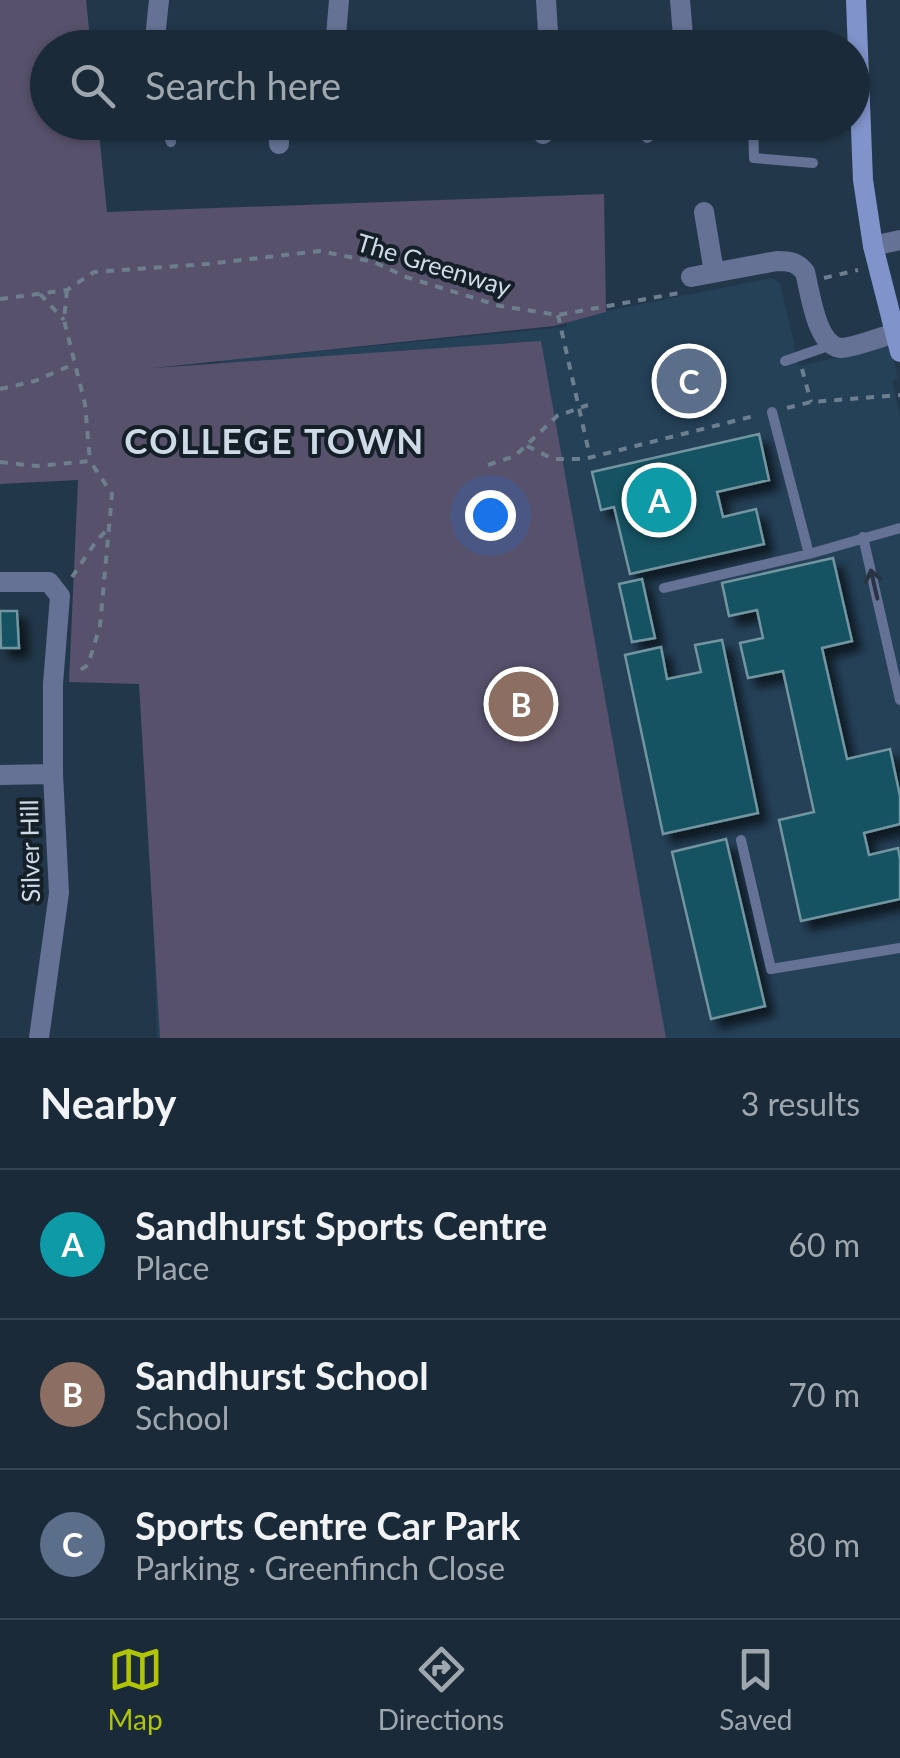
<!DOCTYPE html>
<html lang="en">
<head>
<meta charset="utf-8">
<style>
	:root { --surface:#1a2a38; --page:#233240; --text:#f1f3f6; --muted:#9fa7ae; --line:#384653; --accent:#afc506 }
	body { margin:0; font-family:Lato,sans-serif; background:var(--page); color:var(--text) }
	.you { position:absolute; left:490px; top:515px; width:35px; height:35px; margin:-25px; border:8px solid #fff; border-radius:50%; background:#1a73e8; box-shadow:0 0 0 15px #1a73e833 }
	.badge { display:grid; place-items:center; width:65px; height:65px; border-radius:50%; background:var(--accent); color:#fff; font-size:32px; font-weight:700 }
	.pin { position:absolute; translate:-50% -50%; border:5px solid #fff; box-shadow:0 2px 10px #0006 }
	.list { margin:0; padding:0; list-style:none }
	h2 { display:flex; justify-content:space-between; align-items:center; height:130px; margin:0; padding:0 40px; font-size:42px }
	h2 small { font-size:32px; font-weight:400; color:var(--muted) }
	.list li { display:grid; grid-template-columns:65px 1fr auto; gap:30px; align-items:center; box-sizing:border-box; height:150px; padding:0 40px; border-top:2px solid var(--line) }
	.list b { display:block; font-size:38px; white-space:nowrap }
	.list p { margin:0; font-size:32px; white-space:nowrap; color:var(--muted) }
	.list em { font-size:32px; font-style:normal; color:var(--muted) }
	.icon { flex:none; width:55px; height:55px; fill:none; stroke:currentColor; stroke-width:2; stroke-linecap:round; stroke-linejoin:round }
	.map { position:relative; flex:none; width:900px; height:1038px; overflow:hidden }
	.search { position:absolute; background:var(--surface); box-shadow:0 2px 8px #0004; left:30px; right:30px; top:30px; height:110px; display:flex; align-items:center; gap:25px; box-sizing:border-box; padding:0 35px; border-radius:55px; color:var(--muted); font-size:38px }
	.sheet { height:580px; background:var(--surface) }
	nav { display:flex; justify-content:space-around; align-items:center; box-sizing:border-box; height:140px; border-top:2px solid var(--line); background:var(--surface); font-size:28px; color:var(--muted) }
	nav a { display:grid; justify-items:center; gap:5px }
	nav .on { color:var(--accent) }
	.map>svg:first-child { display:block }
</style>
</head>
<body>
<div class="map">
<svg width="900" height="1038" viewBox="0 0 900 1038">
	<defs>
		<filter id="shadow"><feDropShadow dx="9" dy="9" stdDeviation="5" flood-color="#0009"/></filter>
	</defs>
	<rect width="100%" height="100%" fill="#22384a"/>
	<path fill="#254158" d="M772,278l8,5 19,83 91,-21 8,34 -6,2 8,35v622h-743l-8,-267 75,-380 -3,-30 345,-34 2,-7 4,-2z"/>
	<path fill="#57516c" d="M0,0h86l5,47 -43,1v74l50,1 9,89 497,-18 2,118 -52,14 -401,42 388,-27 125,697h-506l-21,-354 -70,-2 9,-202 -78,4z"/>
	<path fill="#145262" stroke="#7295a0" stroke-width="2.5" filter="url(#shadow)" d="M759,434l10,46 -52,12 6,25 33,-8 8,35 -134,30 -16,-67 -13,3 -9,-38z
		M833,558l19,83 -30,7 25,111 43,-10 10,47v28l-36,9 5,22 29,-7 2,11v40l-99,22 -22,-101 35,-8 -31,-141 -35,7 -8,-35 23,-5 -6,-28 -28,6 -7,-33z
		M642,579l13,59 -23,4 -13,-58z
		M0,611h17l2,37h-18z
		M722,640l36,173 -95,21 -38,-179 36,-8 6,32 34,-7 -6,-27z
		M726,839l39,167 -54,13 -39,-167z"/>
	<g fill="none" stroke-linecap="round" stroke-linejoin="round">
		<path stroke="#6d7f8f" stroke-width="4" stroke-dasharray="8 8" stroke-linecap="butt" d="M824,278l34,-8
			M67,290l-3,30 21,84 5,57
			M40,294l24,26
			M0,299l67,-9 27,-18 113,-8 113,-13 54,11 32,15 94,29 58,9 121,-22
			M558,315l32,142
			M802,369l9,33
			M0,389l35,-8 39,-17
			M787,408l24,-6 89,-7
			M527,446l26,13h31l174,-44
			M0,462l36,4 54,-5 22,33 -12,132 -12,39 -14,9
			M488,465l27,-9 42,-40 31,-11
			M72,577l25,-37 11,-11"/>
		<path stroke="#667295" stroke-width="10" d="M164,122l7,20
			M753,122l1,36 59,5
			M647,138l26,-16
			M785,361l46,-16
			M772,412l37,142
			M863,537l37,163
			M664,588l145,-34 91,-26
			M741,840l30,129 129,-21"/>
		<path stroke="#667295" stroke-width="20" d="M546,0l3,48
			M680,0l4,48
			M154,48l5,-48
			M335,48l4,-48
			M278,122l1,22
			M351,122l1,5
			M543,134l1,-12
			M704,212l10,60
			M873,246l27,-6
			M691,277l86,-16c13,0 20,1 28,11 5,19 11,74 36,76 11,0 41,-11 54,-15
			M0,582h49l11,14 -7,88v90l6,119 -20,145
			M0,775l53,-1"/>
		<path stroke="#8093ca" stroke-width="20" d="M856,0l7,180 10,66 27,106"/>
	</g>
	<defs><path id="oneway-shaft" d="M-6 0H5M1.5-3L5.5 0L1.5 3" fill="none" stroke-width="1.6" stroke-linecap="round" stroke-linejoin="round" transform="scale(2.5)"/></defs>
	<use stroke="#293442" href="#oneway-shaft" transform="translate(874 584) rotate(-103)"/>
	<g text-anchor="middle" stroke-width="8" stroke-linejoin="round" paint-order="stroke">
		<g font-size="25" fill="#cedbe7" stroke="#151f27">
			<text transform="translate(434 265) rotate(17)" y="9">The Greenway</text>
			<text transform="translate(30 851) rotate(-91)" y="9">Silver Hill</text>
		</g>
		<g font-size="35" font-weight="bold" letter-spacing="2.5" fill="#cedbe7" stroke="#151f27">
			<text x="275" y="454">COLLEGE TOWN</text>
		</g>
	</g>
</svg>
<div class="you"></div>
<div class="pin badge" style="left:659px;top:500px;background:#0f9aa8">A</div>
<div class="pin badge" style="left:521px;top:704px;background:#8d6e63">B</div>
<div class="pin badge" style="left:689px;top:381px;background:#5c6f8a">C</div>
<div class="search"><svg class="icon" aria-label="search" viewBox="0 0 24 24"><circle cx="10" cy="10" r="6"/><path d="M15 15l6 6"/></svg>Search here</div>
</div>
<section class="sheet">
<h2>Nearby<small>3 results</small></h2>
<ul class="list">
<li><span class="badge" style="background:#0f9aa8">A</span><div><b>Sandhurst Sports Centre</b><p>Place</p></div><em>60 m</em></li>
<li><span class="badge" style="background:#8d6e63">B</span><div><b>Sandhurst School</b><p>School</p></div><em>70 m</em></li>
<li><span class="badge" style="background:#5c6f8a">C</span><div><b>Sports Centre Car Park</b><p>Parking · Greenfinch Close</p></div><em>80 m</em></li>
</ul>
</section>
<nav>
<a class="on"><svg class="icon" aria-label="map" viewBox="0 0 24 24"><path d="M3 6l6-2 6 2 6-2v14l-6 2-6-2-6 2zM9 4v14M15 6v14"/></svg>Map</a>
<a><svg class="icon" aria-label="directions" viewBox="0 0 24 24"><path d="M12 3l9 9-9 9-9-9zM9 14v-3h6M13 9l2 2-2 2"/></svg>Directions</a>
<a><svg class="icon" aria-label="saved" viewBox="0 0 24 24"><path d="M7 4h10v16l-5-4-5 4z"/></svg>Saved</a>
</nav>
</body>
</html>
